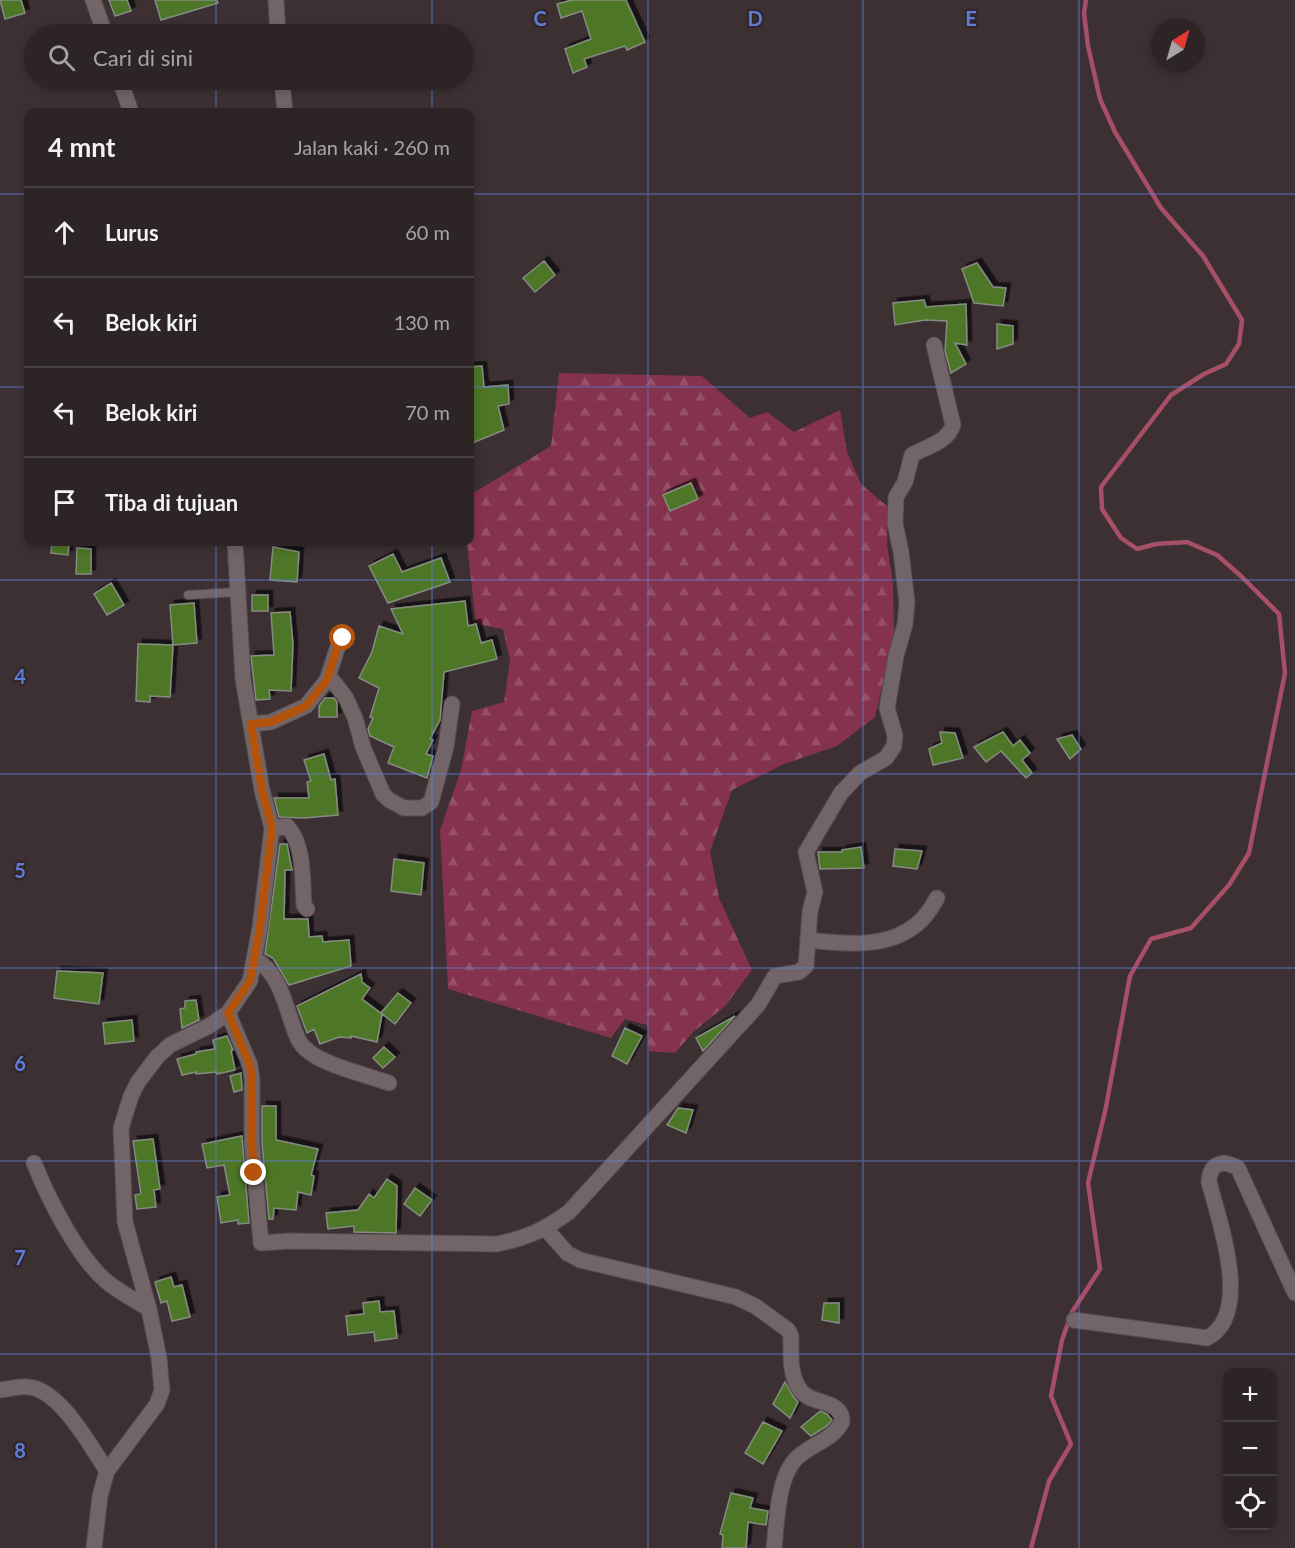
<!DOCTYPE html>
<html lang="id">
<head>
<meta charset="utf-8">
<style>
	:root { --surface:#2d2426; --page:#393032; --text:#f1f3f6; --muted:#a7a4a7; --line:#484143 }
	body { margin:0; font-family:Lato,sans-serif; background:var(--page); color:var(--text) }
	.controls { position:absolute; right:18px; bottom:18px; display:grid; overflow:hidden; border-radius:12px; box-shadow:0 3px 9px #0003 }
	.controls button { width:54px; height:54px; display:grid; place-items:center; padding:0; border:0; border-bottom:2px solid var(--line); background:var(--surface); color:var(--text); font:30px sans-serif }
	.compass { position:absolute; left:1151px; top:18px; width:54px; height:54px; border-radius:50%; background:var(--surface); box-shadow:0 3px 9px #0003; rotate:37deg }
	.stop { position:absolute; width:18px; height:18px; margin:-14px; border:4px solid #b45309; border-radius:50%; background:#fff }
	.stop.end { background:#b45309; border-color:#fff; box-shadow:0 2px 6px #0008 }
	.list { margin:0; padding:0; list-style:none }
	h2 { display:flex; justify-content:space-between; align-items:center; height:78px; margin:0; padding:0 24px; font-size:26px }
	h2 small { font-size:20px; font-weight:400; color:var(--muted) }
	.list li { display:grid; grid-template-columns:39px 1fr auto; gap:18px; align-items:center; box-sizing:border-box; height:90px; padding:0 24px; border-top:2px solid var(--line) }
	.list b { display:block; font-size:22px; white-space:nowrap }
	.list em { font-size:20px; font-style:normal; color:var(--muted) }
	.icon { flex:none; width:33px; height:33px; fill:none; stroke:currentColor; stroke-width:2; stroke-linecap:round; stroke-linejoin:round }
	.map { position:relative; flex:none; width:1295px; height:1548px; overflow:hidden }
	.search { position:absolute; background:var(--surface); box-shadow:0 3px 9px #0003; left:24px; top:24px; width:450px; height:66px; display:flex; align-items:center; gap:15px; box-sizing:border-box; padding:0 21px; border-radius:33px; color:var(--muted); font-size:22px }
	.panel { position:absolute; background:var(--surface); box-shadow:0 3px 9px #0003; left:24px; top:108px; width:450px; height:438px; border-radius:12px }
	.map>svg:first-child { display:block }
</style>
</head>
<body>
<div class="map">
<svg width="1295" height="1548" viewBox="0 0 1295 1548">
	<defs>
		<pattern id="forest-firs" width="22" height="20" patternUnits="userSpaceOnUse" patternTransform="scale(1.5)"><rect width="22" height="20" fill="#85324c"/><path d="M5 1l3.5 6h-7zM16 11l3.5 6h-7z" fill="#964f65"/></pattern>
		<filter id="shadow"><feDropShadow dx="4.5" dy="-4.5" stdDeviation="0" flood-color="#0009"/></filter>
	</defs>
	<rect width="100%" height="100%" fill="#3c3033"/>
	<path fill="url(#forest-firs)" d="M559,373l143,3 48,42 17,-6 27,20 46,-22 7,42 14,32 27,23 -1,37 6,40 1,52 -19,81 -38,29 -53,18 -52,26 -22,61 9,47 33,72 -27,36 -32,26 -18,21 -26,-2 -2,-26 -22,-6 -14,19 -163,-49 -8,-159 21,-60 11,-59 32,-9 6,-42 -7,-31 -27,-5 -9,-82h3v-47l81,-49z"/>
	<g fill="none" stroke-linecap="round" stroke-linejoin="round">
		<path stroke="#a74e68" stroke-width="4.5" d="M1031,1548l18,-67 22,-37 -20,-48 11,-56 10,-28 28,-43 -12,-86 18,-76 24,-131 21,-37 40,-11 38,-43 20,-32 36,-180 -6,-59 -38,-38 -24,-21 -30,-13 -31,2 -19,5 -16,-11 -19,-29 -1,-22 70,-92 33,-21 22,-10 13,-20 3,-24 -39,-64 -42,-48 -46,-76 -15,-33 -12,-53 -4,-33 2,-13"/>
	</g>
	<path fill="#4d7626" stroke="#858c81" stroke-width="1.5" filter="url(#shadow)" d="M0,0h21l4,13 -20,6z
		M109,0h18l4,11 -16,5z
		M155,0h62l1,3 -57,17z
		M572,0h54l19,42 -18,8 -2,-4 -41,13 3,8 -14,6 -8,-24 26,-10 -9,-28 -21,7 -4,-14z
		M544,261l11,14 -20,17 -12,-14z
		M977,263l16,24 13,1 -3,18 -29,-3 -12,-34z
		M924,300l2,7 40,-3 1,41 -12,-2 11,21 -15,9 -6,-22 2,-30 -22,-1 -30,5 -2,-22z
		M997,324l16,2v18l-16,5z
		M482,366l2,21 24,-2 1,19 -11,2 6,24 -34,14v-77z
		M691,483l7,16 -28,12 -7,-16z
		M52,542h17l-1,13 -17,-2z
		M273,547l26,5 -2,30 -27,-2z
		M77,548l14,1v25h-15z
		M393,554l9,18 39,-14 9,24 -62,21 -19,-37z
		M111,583l13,22 -17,10 -13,-21z
		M252,595h16v16h-16z
		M465,601l3,25 8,-2 5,19 11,-3 5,19 -53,13 -4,48 -10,19 3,1 -7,14 7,2 -6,22 -39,-15 6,-16 -24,-11 -2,-7 5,-11 -3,-1 9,-29 -20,-10 13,-26 7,-26 24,8 -12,-25z
		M194,603l3,40 -24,2 -3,-40z
		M290,612l3,32 -2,47 -22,-1 1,9 -14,1 -5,-44 23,-1 -3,-42z
		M138,644l35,1 -3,52 -20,-1v6l-14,-1z
		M325,698h9l3,4v15h-18v-11z
		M940,732l15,1 8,25 -30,7 -4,-16 13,-6z
		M1003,732l10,14 7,-6 10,13 -8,7 10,13 -6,5 -25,-27 -15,11 -12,-15z
		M1072,735l9,14 -11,10 -13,-20z
		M324,754l7,26 4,-1 3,36 -34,3 -25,-1 -5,-19h35l-2,-16 4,-1 -7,-21z
		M280,844h7l5,26h-7l-1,49h24l1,18 13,-1 1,6 26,-2 2,26 -62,19 -16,-27 -8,-4z
		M861,847l3,21 -44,1 -2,-17h24v-2z
		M895,849l27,2 -5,18 -24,-3z
		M394,859l30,4 -3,32 -30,-4z
		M57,971l46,2 -4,31 -45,-6z
		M361,974l1,8 8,6 -8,11 20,15 -5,28 -26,-6v2l-12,-1 -19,7 -6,-15 -7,4 -10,-27z
		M398,993l13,10 -16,21 -14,-11z
		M196,1000l3,20 -17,8 -2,-19 5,-1v-7z
		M735,1016l-32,35 -7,-13z
		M132,1020l2,21 -29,3 -2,-21z
		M625,1028l17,8 -15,28 -15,-8z
		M227,1036l6,14h-2l4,20 -18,4v-2l-21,2v-2l-14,3 -5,-16 19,-5v-2l19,-3 -2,-9z
		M384,1047l11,10 -12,11 -10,-10z
		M241,1073l1,17 -8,2 -4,-16z
		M262,1106h14v34l42,9 -7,26 3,1 -3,19 -13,-3 -2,18 -22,-2 -1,11h-4l-7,-76z
		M678,1108l15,2 -7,23 -19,-8z
		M242,1136l7,87 -11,1v-4l-17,3 -4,-26 13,-2 -6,-30 -17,3 -5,-24z
		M153,1139l7,50 -6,1 2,17 -19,2 -2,-14 6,-1 -8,-53z
		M387,1179l10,7 -1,47 -42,-1v-6l-26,3 -2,-16 32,-3 11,-16 5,4z
		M415,1188l17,12 -12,16 -16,-12z
		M171,1277l3,10 8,-2 8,32 -18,4 -5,-20 -6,2 -6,-21z
		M379,1301l1,11 14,-1 3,27 -22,3 -1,-9 -26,3 -2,-19 18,-2 -1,-11z
		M824,1303h15v20l-17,-3z
		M785,1382l8,14 5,6 -8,16 -17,-14z
		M820,1411l7,3 5,6 -5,6 -16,10 -10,-9z
		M763,1422l19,9 -19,33 -18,-11z
		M731,1493l22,5 -3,10 18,3 -2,14 -18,-3 -2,26h-24l1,-13 -3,-1z"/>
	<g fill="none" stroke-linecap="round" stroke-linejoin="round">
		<g stroke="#564c4f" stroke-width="10">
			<path id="lane" d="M188,595l49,-3"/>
		</g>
		<g stroke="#564c4f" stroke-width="17">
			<path id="street" d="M93,0l12,34
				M276,0l2,34
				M120,80l11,32
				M282,80l3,32
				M327,680l6,1 13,17 9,20 8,29 20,47 6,6 15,8h18l9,-6 15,-55 6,-43
				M251,724l20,-2 35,-16 21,-26 10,-31 6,-11
				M272,828l15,-2c18,19 15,54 17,79l3,4
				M809,940c35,4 79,9 108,-16 9,-7 15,-17 20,-26
				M255,959c24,14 29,42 38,67 3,9 6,18 14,24 16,15 60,25 82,33
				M228,1013l22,52 2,15v63l9,100 29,-2 207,3c30,-6 47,-14 72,-32l189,-207 17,-29 24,-4 7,-6 4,-55 5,-19 -9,-40 35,-59 19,-20 26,-15 8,-12 1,-11 -8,-27 9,-52 9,-32 2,-22 -6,-50 -6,-29 1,-26 9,-15 7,-27c15,-9 35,-12 41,-30l-19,-80
				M34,1163c14,35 43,93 72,118 13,11 29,19 43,28
				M546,1229l21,24 13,7 156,37 19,9 33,24 3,6c0,18 -2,40 10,55 10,14 42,8 41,31 -10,18 -28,21 -43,34 -22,18 -22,66 -25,92
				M1074,1320l133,18c46,-24 12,-117 2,-156 1,-19 13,-23 29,-14l57,125
				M0,1390c9,-1 19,-4 28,-3 32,2 63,60 79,84
				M94,1548l6,-52 7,-25 50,-67 5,-14 -3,-32 -10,-49 -24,-87 -4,-94 10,-32 7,-14 19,-25 13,-12 39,-19 19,-13 22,-32 10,-54 12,-99 -10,-38 -19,-111 -8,-137"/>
		</g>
		<use href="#lane" stroke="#726567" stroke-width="8"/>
		<use href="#street" stroke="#726567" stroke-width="15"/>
	</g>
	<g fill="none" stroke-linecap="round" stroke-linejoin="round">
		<path stroke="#b45309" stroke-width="8" d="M254,1173l-2,-30v-63l-2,-15 -22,-52 22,-32 10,-54 12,-99 -10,-38 -11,-66 20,-2 35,-16 21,-26 10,-32 6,-10"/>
	</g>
	<path fill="none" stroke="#5f7dd7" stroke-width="1.5" stroke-opacity="0.55" d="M216,0v34M432,0v34M648,0v1548M863,0v1548M1079,0v1548M216,80v32M432,80v32M0,194h28M470,194h825M0,387h28M470,387h825M216,542v1006M432,542v1006M0,580h1295M0,774h1295M0,968h1295M0,1161h1295M0,1354h1295"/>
	<g font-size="20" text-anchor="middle" font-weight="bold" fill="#5f7dd7" stroke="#312629" stroke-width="4.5" stroke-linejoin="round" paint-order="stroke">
		<text x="540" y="26">C</text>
		<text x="755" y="26">D</text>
		<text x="971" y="26">E</text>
		<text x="20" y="684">4</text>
		<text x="20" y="878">5</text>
		<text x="20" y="1071">6</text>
		<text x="20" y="1265">7</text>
		<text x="20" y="1458">8</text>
	</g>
</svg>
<div class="controls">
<button>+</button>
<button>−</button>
<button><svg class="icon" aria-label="locate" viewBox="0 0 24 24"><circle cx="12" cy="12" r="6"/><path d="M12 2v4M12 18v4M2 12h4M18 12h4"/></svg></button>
</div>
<svg class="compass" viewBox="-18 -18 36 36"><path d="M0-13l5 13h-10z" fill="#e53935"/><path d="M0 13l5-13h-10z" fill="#a7a4a7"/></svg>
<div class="stop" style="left:343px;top:638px"></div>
<div class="stop end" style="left:254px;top:1173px"></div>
<div class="search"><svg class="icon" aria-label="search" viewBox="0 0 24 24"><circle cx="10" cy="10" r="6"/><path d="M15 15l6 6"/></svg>Cari di sini</div>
<section class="panel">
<h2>4 mnt<small>Jalan kaki · 260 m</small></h2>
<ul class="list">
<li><svg class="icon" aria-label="ahead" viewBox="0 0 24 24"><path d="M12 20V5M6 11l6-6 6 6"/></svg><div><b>Lurus</b></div><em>60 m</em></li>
<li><svg class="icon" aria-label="left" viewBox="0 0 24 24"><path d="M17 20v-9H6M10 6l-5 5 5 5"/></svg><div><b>Belok kiri</b></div><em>130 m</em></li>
<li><svg class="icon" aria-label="left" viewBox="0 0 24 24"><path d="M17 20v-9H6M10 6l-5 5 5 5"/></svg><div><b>Belok kiri</b></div><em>70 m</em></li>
<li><svg class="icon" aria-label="arrive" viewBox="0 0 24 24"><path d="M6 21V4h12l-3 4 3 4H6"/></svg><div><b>Tiba di tujuan</b></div></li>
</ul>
</section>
</div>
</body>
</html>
